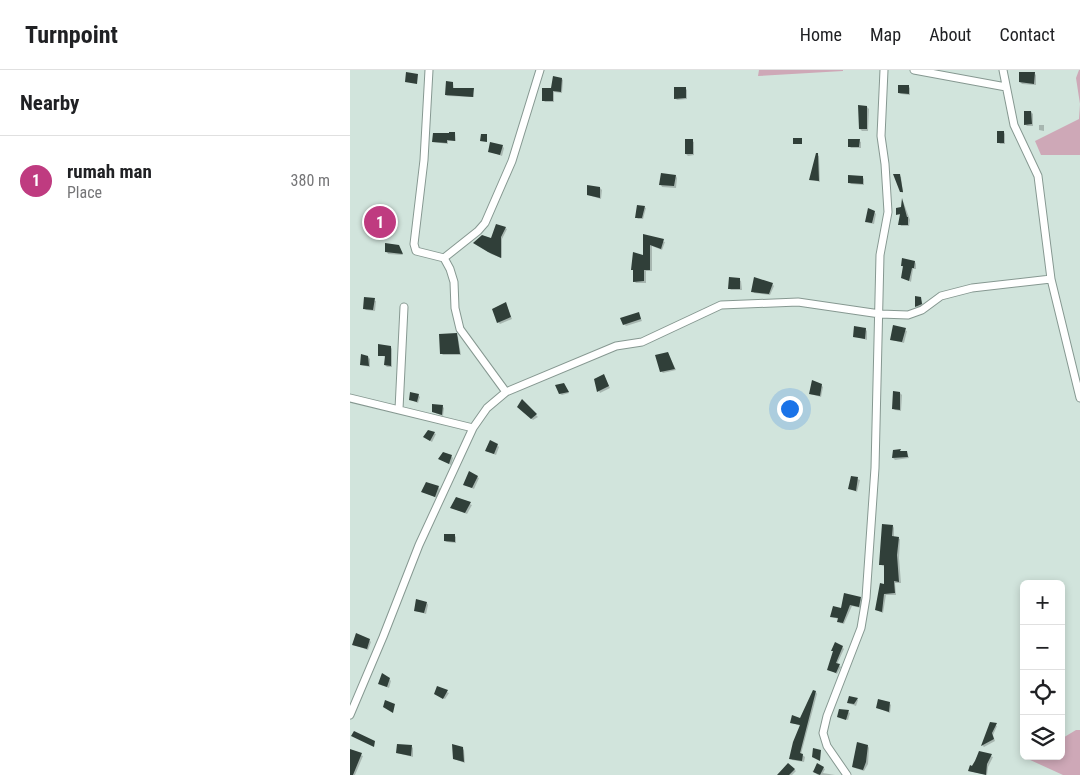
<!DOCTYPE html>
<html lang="en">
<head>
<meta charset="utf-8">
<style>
	:root { --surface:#fff; --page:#f6f6f6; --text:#202124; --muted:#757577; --line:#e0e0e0; --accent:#bf3b80 }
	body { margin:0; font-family:"Roboto Condensed",sans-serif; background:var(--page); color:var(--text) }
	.controls { position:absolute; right:15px; bottom:15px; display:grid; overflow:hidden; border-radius:8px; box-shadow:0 2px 8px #0003 }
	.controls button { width:45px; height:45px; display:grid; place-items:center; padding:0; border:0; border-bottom:1px solid var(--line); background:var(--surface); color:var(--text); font:25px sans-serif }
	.you { position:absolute; left:439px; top:338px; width:18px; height:18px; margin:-12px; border:4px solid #fff; border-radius:50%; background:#1a73e8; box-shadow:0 0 0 8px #1a73e833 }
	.badge { display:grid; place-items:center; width:32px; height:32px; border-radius:50%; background:var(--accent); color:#fff; font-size:16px; font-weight:700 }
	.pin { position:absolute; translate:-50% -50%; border:2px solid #fff; box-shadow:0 1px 5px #0006 }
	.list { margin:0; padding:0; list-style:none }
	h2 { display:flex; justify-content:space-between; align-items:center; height:65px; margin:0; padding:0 20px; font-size:21px }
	h2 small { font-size:16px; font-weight:400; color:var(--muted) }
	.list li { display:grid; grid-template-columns:32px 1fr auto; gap:15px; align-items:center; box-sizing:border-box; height:90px; padding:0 20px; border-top:1px solid var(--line) }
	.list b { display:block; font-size:19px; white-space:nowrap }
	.list p { margin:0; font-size:16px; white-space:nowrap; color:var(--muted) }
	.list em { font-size:16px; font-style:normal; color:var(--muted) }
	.icon { flex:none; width:28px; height:28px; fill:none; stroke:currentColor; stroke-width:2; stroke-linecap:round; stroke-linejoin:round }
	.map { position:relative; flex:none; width:730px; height:705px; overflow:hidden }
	header { display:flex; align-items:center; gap:30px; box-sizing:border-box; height:70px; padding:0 25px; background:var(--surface); border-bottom:1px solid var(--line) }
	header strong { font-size:24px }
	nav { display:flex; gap:28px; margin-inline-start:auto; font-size:18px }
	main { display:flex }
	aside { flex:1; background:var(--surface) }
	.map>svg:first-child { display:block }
</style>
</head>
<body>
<header>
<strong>Turnpoint</strong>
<nav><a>Home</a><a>Map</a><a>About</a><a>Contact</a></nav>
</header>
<main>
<aside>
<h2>Nearby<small></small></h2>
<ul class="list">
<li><span class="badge">1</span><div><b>rumah man</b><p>Place</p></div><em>380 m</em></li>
</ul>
</aside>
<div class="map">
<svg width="730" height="705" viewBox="0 0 730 705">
	<rect width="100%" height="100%" fill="#d1e4dc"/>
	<path fill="#cea8b7" d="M409,0h84v1l-85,5z
		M729,0h1v85h-39l-6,-14 44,-22 1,-15 -4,-26z
		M726,660h4v45h-17l-35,-16 5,-3h28v-17z"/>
	<path fill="#0003" d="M684,3l2,2v10l-14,-1 -2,-2z
		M212,9l1,1 -1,13 -8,-1v10h-9l-1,-1z
		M103,13l1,6 19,1 1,7 -27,-1 -1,-1z
		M558,16l2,2v7l-9,-1 -2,-1z
		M335,18l2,2v9l-10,1 -2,-2z
		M517,37l2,2 -1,22h-6l-2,-2z
		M681,42l2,2v12h-6l-2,-2z
		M689,55h5v6l-5,-1z
		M654,62l1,2v10h-5l-1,-2z
		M105,63l1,8h-8v3l-15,-2z
		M342,71l2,1v13l-6,1 -2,-2z
		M509,71l2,1v6h-10l-2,-2z
		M152,76l2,2 -2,8 -13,-5z
		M467,85l2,1 1,26 -9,-3z
		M326,106l1,2 -1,10 -14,-1 -1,-2z
		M549,106l2,1 2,16 -2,-1z
		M512,107l2,2v6l-13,-1 -2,-2z
		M250,118l2,2 -1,9 -13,-4z
		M553,131l7,19 -1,6h-8l-1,-2 1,-9 -4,-1 5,-5z
		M294,137l2,1 -3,11h-5l-2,-2z
		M524,142l2,2 -2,10 -5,-1 -2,-2z
		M35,146l2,2v11h-10l-1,-2z
		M155,158l2,1 -5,10v19l-11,-4 -14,-10 14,-4z
		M294,166l21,6 -3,8 -10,-4v25h-6v12h-10l-2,-2v-10l-2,-2 12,-12z
		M50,179l3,6 -15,-1 -1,-2z
		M565,192l1,2v5h-3l-2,13 -8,-5 1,-9 -2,-2z
		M389,210l2,1 1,9h-11l-2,-2z
		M422,214l2,2 -4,9 -16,-2 -1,-2z
		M15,228l11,3 -1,10 -9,-1 -2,-2z
		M570,228l3,7 -5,3 -2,-2z
		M156,234l6,15 -12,5 -2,-2z
		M289,244l3,7 -16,5 -2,-2z
		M544,257l13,4 -3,12 -12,-3z
		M515,259l2,2v9l-12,-4z
		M106,265l2,2 3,18h-18l-2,-2z
		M41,277l1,2v18h-5l-2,-2 1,-8 -6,-2z
		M318,283l8,17 -13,3 -2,-2z
		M18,287l2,2v8l-9,-2z
		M254,306l6,12 -10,5 -1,-2z
		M214,314l5,9 -7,2 -2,-1z
		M471,315l2,2 -2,10 -11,-3z
		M550,323l2,2 -1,16 -6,-1 -2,-2z
		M68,325l2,2 -2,6 -7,-3z
		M172,331l16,16 -5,3 -14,-13z
		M92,336l2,2 -1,8 -10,-4z
		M78,361l8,3 -4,8 -5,-3z
		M147,375l2,2 -3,8 -10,-4z
		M544,381l13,2 2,5 -14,2 -2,-2z
		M101,386l2,2 -2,7 -11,-6z
		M119,403l10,5 -5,11 -9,-4z
		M502,407l8,3 -3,12 -8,-4z
		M88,417l2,2 -3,9 -14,-6z
		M107,429l15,6 -5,9 -15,-6z
		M543,456l1,2v10l6,1 -1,19 2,25h-6l1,12h-10l-3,18 -7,-3 9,-25v-18l-4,-2z
		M104,465l2,2v6l-9,-1 -2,-1z
		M510,528l2,2 -1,8 -9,-2 -8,18 -4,-1 -1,-4 -7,-2z
		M77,533l1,2 -2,9 -10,-3z
		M19,570l2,2 -3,8 -14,-5z
		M492,577l2,2 -7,15 4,3 -4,7 -8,-5z
		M39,609l2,2 -2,7 -8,-3z
		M87,618l12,5 -4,6 -8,-4z
		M466,622l1,2 -16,60 4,3 -1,5 -12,-2 -1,-2 10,-32 -9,-3 9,-4z
		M507,629l1,1 -2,6 -8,-3z
		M539,633l2,2 -1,8 -12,-5z
		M498,642l2,1 -2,7 -10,-4z
		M641,653l6,3 -4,9 2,6 -11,6 -2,-2z
		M518,676l1,2 -1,16 -4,7 -9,-3 -2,-1z
		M62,677l1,1v9l-16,-4z
		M112,678l2,2 1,13 -11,-4z
		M0,680l13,6 -8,19h-5z
		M630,682l13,5 -5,10 -1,8 -18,-4z
		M439,695l7,6 -4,4h-9z
		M473,698l2,1 -2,4 12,2h-17l-6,-4z"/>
	<path fill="#303f39" d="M56,2l12,2 -1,10 -12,-2z
		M669,2h16l-1,12 -15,-2z
		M203,6l9,2 -1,14 -8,-1v10h-11v-13h9z
		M96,11l7,1v6h21l-1,9 -28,-2z
		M548,15h11v9l-11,-1z
		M324,17h12v11l-12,1z
		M508,35l9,1v23h-8z
		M674,41h7l1,13 -8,1z
		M647,61h7v12h-7z
		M99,62h6v9l-8,-1v3l-15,-1 1,-9h16z
		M131,64h6v8l-7,-1z
		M443,68h9v6h-9z
		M335,69h8v15h-8z
		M498,69h12l-1,8h-11z
		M140,72l13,3 -3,10 -12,-3z
		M466,83h2l1,28 -10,-1z
		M311,103l15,2 -2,11 -15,-1z
		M543,104h7l3,18h-3z
		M498,105l15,1v8l-15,-1z
		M237,115l13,2v11l-13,-3z
		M552,128l5,19h1v8h-10l2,-11 -4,1v-7l5,-1z
		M287,135l8,1 -3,12h-7z
		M518,138l7,3 -3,12 -7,-1z
		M26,142l10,3 -1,13h-11z
		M146,154l10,3 -5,10v21l-13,-6 -15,-9 9,-8 9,3z
		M293,164l21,5 -3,10 -11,-4v25h-6v11l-11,1v-12h-2l2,-18 10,3z
		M35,173l14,2 4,9 -18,-2z
		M552,188l13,3 -1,7h-2l-3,13 -8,-3 2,-12h-2z
		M379,207l11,1v11h-12z
		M404,207l19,6 -4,11 -18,-2z
		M565,226l6,1 1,7 -7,3z
		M14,227l11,1 -2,12 -10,-1z
		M156,232l5,15 -14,6 -5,-14z
		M289,242l2,7 -18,6 -3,-7z
		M543,255l13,3 -4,14 -12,-2z
		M504,256l12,2 -1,11 -12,-2z
		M107,263l3,21h-20l-1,-20z
		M28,274l13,2v20l-7,-1 1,-9h-7z
		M318,282l7,17 -15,3 -5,-17z
		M11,284l7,2 1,10 -9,-1z
		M254,304l5,12 -12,6 -3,-13z
		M462,310l10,4 -2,12 -11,-2z
		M214,313l5,9 -10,2 -4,-9z
		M543,321l7,1v18l-8,-1z
		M60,322l9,2 -2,8 -8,-2z
		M172,329l15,15 -6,5 -14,-12z
		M82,334l11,1 -1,10 -10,-3z
		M78,360l7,2 -5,9 -7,-4z
		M140,370l8,4 -4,10 -9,-3z
		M551,379l-1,2h7l1,6 -16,1 1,-8z
		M93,382l9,3 -3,9 -11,-5z
		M119,401l9,5 -6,12 -9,-3z
		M501,406l7,1 -2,14 -8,-2z
		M76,412l13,4 -4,11 -14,-5z
		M106,427l15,5 -6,11 -15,-5z
		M532,454l11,1 -1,11 7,1 -2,18 2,27 -5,-1 1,12 -11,1 -2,18 -7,-2 5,-27 4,1v-19h-5z
		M94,464h11v8l-11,-1z
		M494,523l17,4 -2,10 -9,-2 -7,18 -6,-1 1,-4 -8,-1 3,-11 8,2z
		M66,529l11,3 -3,11 -10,-2z
		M6,563l14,6 -3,10 -15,-4z
		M485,572l8,4 -7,17 4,1 -4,9 -9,-3 6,-19h-2z
		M32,603l8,5 -3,9 -9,-3z
		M87,616l11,4 -5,9 -9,-5z
		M463,620l3,1 -16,62 3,1 -1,7 -13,-2 4,-17 7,-17 -10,-2 2,-8 8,3z
		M499,626l9,2 -4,6 -7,-1z
		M528,629l12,3 -1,10 -13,-4z
		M35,630l10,4 -2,9 -10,-6z
		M489,639l10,1 -3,10 -9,-3z
		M640,652l7,1 -5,10 2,6 -13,7z
		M4,661l21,10 -1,6 -23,-11z
		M507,672l11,3 -2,17 -3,8 -11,-3z
		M47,674l15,1 -1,11 -15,-3z
		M102,674l11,3 1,15 -11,-3z
		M463,678l8,2 -1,11 -8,-4z
		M0,679l12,4 -9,22h-3z
		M629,681l13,3 -5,10 -1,11 -18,-4 2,-6 2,1 3,-5z
		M438,693l7,6 -6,6h-12z
		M467,693l7,4 -4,8 -7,-3z"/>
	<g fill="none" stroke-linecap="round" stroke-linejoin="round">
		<g stroke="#869891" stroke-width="9">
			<path id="street" d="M79,0l-5,90 -10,84 2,7 28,7 6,11 4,13 1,26 5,21 46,63
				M564,0l92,17
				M653,0l11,55 24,51 13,103 29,119
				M94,188l34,-27 7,-8 27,-62 28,-91
				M0,328l123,30 -54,117 -36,92 -33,78
				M49,339l5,-102
				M123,358l14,-20 19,-16 110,-46 26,-4 79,-37 77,-3 82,12 28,1 14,-5 19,-14 31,-8 79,-9
				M497,705l-20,-29 -4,-13 4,-17 34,-88 5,-30 9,-130 5,-213 8,-43 -3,-48 -4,-28 3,-66"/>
		</g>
		<use href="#street" stroke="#fff" stroke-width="7"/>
	</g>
</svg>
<div class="controls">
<button>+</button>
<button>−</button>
<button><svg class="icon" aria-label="locate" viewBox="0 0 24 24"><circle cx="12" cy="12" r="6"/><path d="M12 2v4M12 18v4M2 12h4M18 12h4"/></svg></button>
<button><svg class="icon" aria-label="layers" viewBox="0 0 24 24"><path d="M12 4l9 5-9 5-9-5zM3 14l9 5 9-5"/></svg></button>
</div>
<div class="you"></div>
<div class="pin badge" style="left:30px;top:152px">1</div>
</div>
</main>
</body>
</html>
